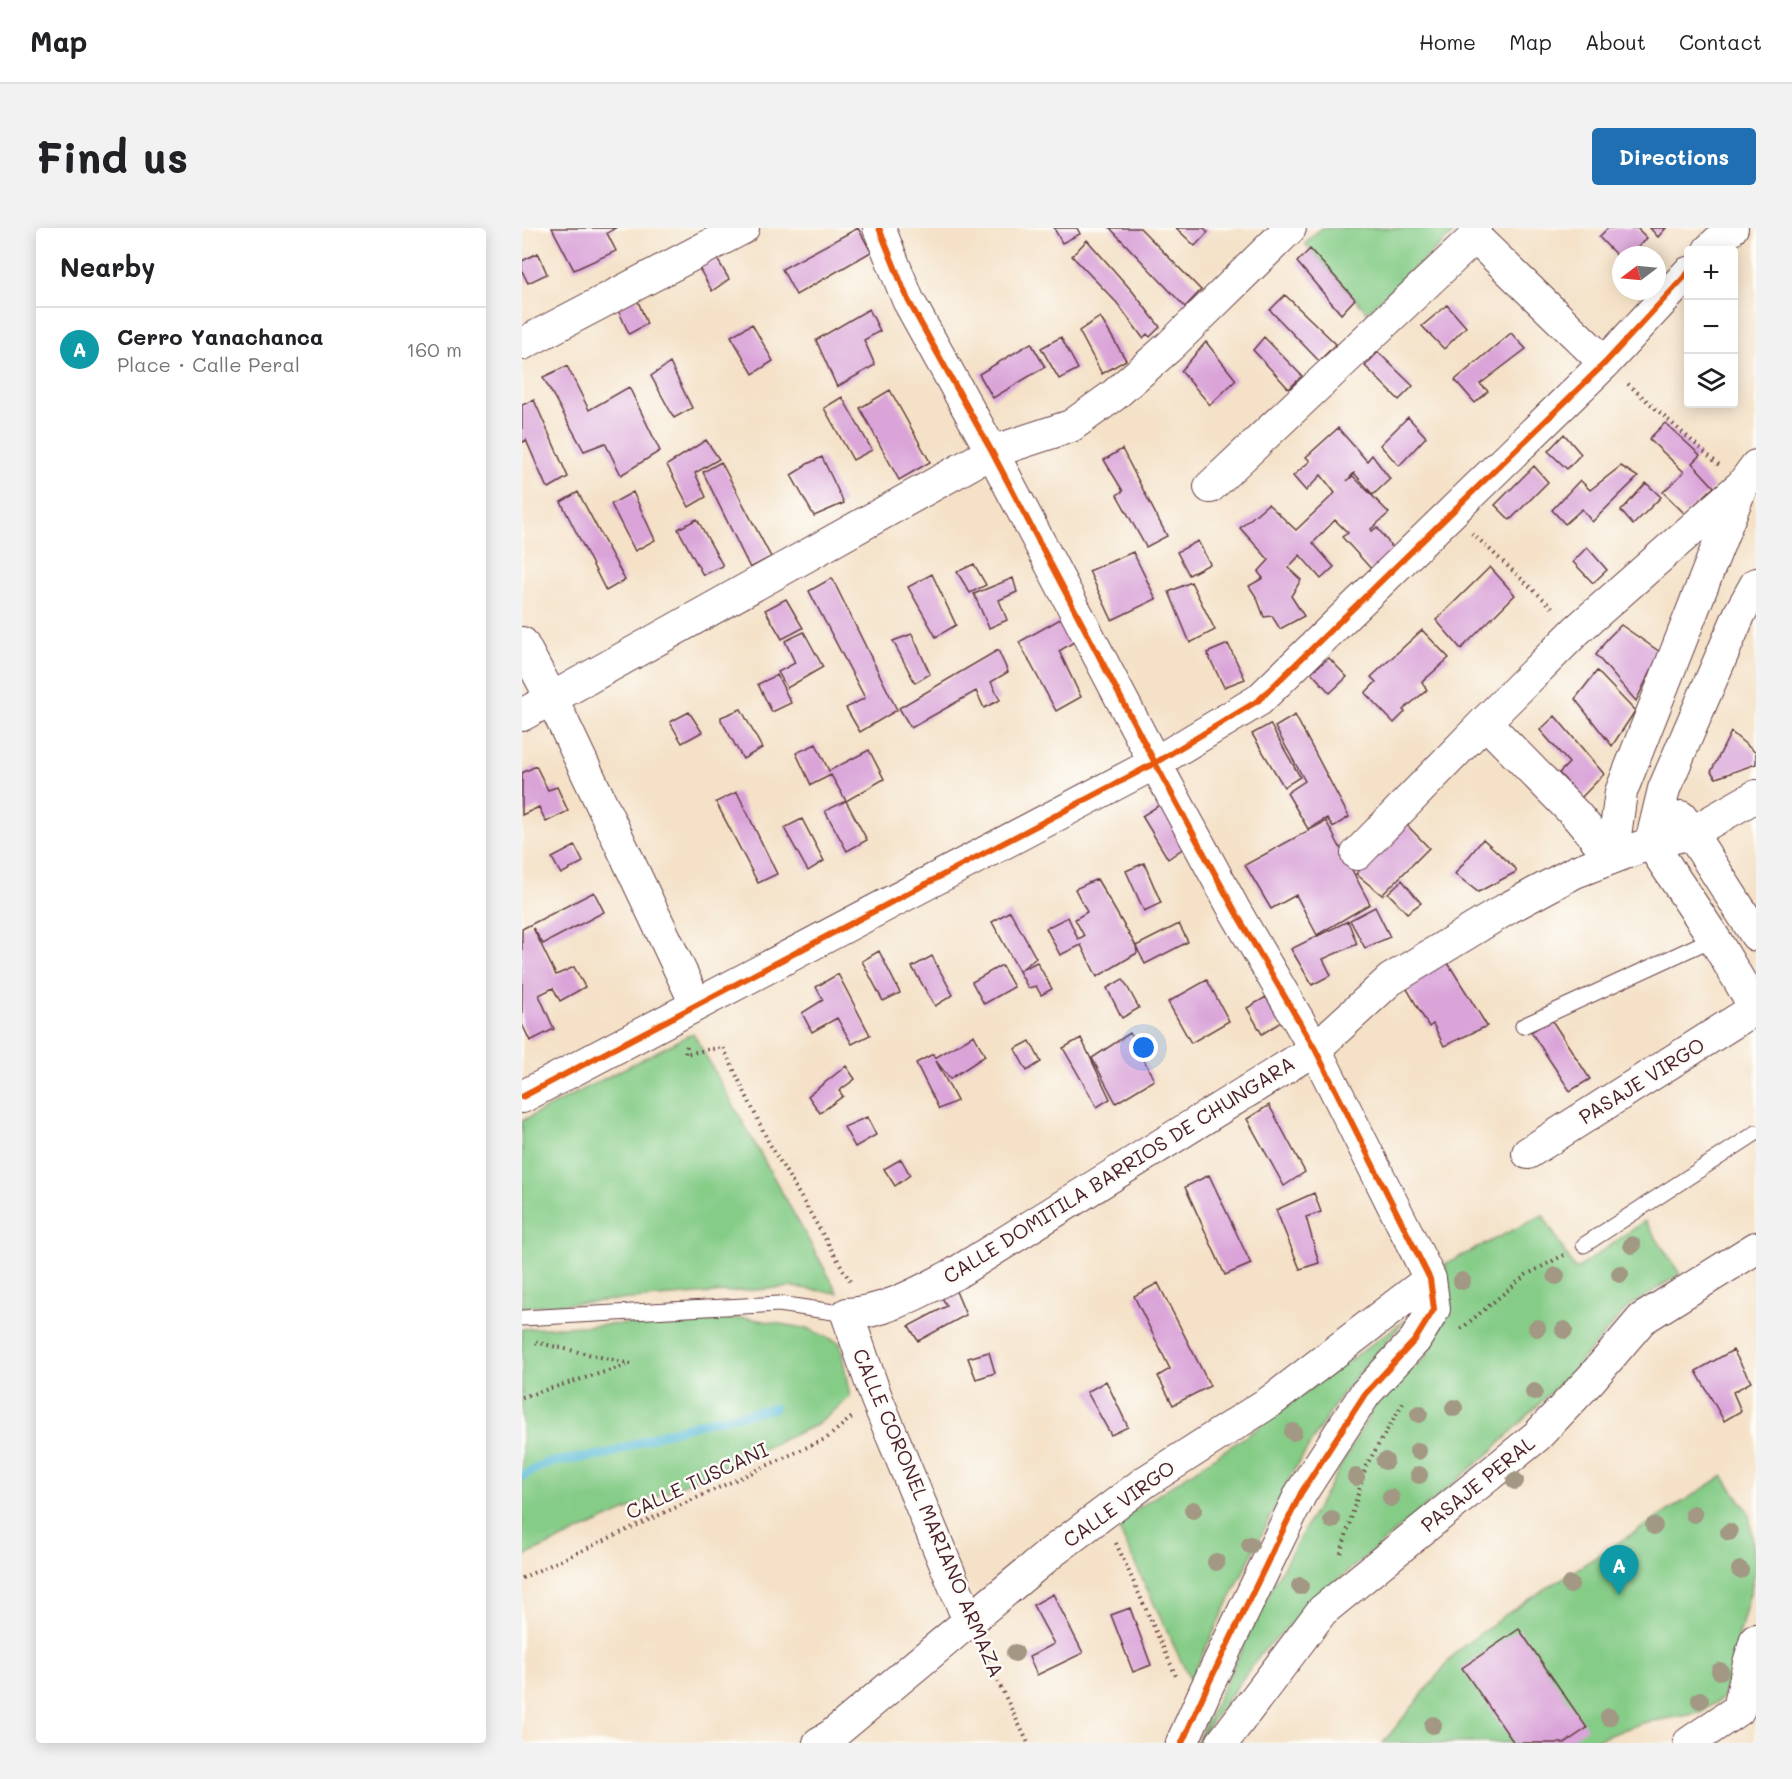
<!DOCTYPE html>
<html lang="en">
<head>
<meta charset="utf-8">
<style>
	:root { --surface:#fff; --page:#f2f2f2; --text:#202124; --muted:#757577; --line:#e0e0e0; --accent:#1f6fb2 }
	body { margin:0; font-family:Mali,sans-serif; background:var(--page); color:var(--text) }
	.controls { position:absolute; right:18px; top:18px; display:grid; overflow:hidden; border-radius:6px; box-shadow:0 3px 15px #0003 }
	.controls button { width:54px; height:54px; display:grid; place-items:center; padding:0; border:0; border-bottom:2px solid var(--line); background:var(--surface); color:var(--text); font:30px sans-serif }
	.compass { position:absolute; left:1090px; top:18px; width:54px; height:54px; border-radius:50%; background:var(--surface); box-shadow:0 3px 15px #0003; rotate:254deg }
	.you { position:absolute; left:622px; top:820px; width:21px; height:21px; margin:-15px; border:4px solid #fff; border-radius:50%; background:#1a73e8; box-shadow:0 0 0 9px #1a73e833 }
	.badge { display:grid; place-items:center; width:39px; height:39px; border-radius:50%; background:var(--accent); color:#fff; font-size:20px; font-weight:700 }
	.pin { position:absolute; translate:-50% -50px; filter:drop-shadow(0 2px 3px #0008) }
	.pin::after { content:''; position:absolute; top:32px; width:21px; height:18px; background:inherit; clip-path:polygon(0 0,100% 0,50% 100%) }
	.list { margin:0; padding:0; list-style:none }
	h2 { display:flex; justify-content:space-between; align-items:center; height:78px; margin:0; padding:0 24px; font-size:26px }
	h2 small { font-size:20px; font-weight:400; color:var(--muted) }
	.list li { display:grid; grid-template-columns:39px 1fr auto; gap:18px; align-items:center; box-sizing:border-box; height:84px; padding:0 24px; border-top:2px solid var(--line) }
	.list b { display:block; font-size:22px; white-space:nowrap }
	.list p { margin:0; font-size:20px; white-space:nowrap; color:var(--muted) }
	.list em { font-size:20px; font-style:normal; color:var(--muted) }
	.icon { flex:none; width:33px; height:33px; fill:none; stroke:currentColor; stroke-width:2; stroke-linecap:round; stroke-linejoin:round }
	.map { position:relative; flex:none; width:1234px; height:1515px; overflow:hidden; border-radius:6px }
	header { display:flex; align-items:center; gap:36px; box-sizing:border-box; height:84px; padding:0 30px; background:var(--surface); border-bottom:2px solid var(--line) }
	header strong { font-size:28px }
	nav { display:flex; gap:33px; margin-inline-start:auto; font-size:21px }
	.intro { display:flex; align-items:center; justify-content:space-between; box-sizing:border-box; height:144px; padding:0 36px }
	h1 { margin:0; font-size:42px }
	.button { padding:15px 27px; border-radius:6px; background:var(--accent); color:#fff; font-size:21px; font-weight:700 }
	main { display:flex; gap:36px; padding:0 36px }
	aside { flex:1; background:var(--surface); border-radius:6px; box-shadow:0 3px 15px #0003 }
	.map>svg:first-child { display:block }
</style>
</head>
<body>
<header>
<strong>Map</strong>
<nav><a>Home</a><a>Map</a><a>About</a><a>Contact</a></nav>
</header>
<div class="intro"><h1>Find us</h1><a class="button">Directions</a></div>
<main>
<aside>
<h2>Nearby<small></small></h2>
<ul class="list">
<li><span class="badge" style="background:#0f9aa8">A</span><div><b>Cerro Yanachanca</b><p>Place · Calle Peral</p></div><em>160 m</em></li>
</ul>
</aside>
<div class="map">
<svg width="1234" height="1515" viewBox="0 0 1234 1515">
	<rect width="100%" height="100%" fill="#fdfcf7"/>
	<filter id="ink" filterUnits="userSpaceOnUse"><feTurbulence type="fractalNoise" baseFrequency=".0167" numOctaves="2"/><feDisplacementMap in="SourceGraphic" scale="12" xChannelSelector="R" yChannelSelector="G"/><feConvolveMatrix kernelMatrix="1 2 1 2 8 2 1 2 1" color-interpolation-filters="sRGB"/></filter>
	<filter id="wash" filterUnits="userSpaceOnUse"><feTurbulence type="fractalNoise" baseFrequency=".008" numOctaves="4" result="noise"/><feDisplacementMap in="SourceGraphic" scale="24" xChannelSelector="R" yChannelSelector="G"/><feGaussianBlur stdDeviation="1.35" result="paint"/><feColorMatrix in="noise" values="0 0 0 0 0 0 0 0 0 0 0 0 0 0 0 0 0 1.4 0 .05"/><feComposite in="paint" operator="in"/></filter>
	<g filter="url(#wash)">
		<rect width="100%" height="100%" fill="#f4e1c7"/>
		<path fill="#85cc87" stroke="#687659" stroke-width="1.5" d="M799,0h138l-92,84 -62,-68z
			M171,805l145,260 -45,-6 -271,20v-186z
			M1021,987l32,55 70,-49 35,53 -53,34 -57,65 -77,77 -166,139 -66,64 -65,90 77,-158 111,-195 42,-33 24,-49 -5,-44z
			M225,1090l62,11 31,14 10,54 -32,27 -296,133v-228z
			M884,1091l-66,77 -49,79 -101,205 -74,-157 133,-89z
			M1201,1248l26,37 7,56 -33,129 -23,15 -58,10 -54,20h-205l74,-92 48,-36z"/>
		<g fill="none" stroke-linecap="round" stroke-linejoin="round">
			<path stroke="#5abbd8" stroke-width="9" d="M0,1248l25,-13 61,-9 54,-20 39,-11 73,-15"/>
		</g>
		<g id="blocks">
			<path fill="#daa4d9" d="M30,0h64l-9,5 9,18 -42,19z
				M336,0l13,24 -75,43 -14,-26z
				M532,0h23l3,6 -18,9z
				M588,0h30l61,62 -16,17z
				M654,0h28l4,4 -13,14z
				M1086,0h29l10,10 -17,17h-9v5l-22,-23z
				M1128,0h16l-8,9z
				M565,12l46,52 27,35 -10,10 -3,-3 -4,4 -26,-35 -45,-47z
				M788,21l45,50 -14,15 -44,-52z
				M16,25l9,21 -19,9 -6,-12v-10z
				M194,29l13,22 -17,12 -13,-23z
				M763,67l51,49 -17,17 -49,-51z
				M114,68l11,28 -18,10 -13,-29z
				M925,77l19,22 -22,22 -22,-23z
				M347,81l11,22 -16,9 11,25 -38,22 -21,-47z
				M578,89l26,43 -24,14 -23,-43z
				M230,96l21,37 -20,13 -22,-38z
				M989,105l15,16 -46,35 8,7 -13,12 -20,-23z
				M539,109l17,32 -19,10 -18,-31z
				M742,109l38,39 -13,13 -36,-39z
				M684,114l30,38 -26,25 -29,-34z
				M509,115l14,24 -52,31 -14,-24z
				M856,124l35,34 -14,14 -34,-34z
				M148,135l22,45 -18,10 -23,-42z
				M45,138l22,44 40,-23 31,64 -39,24 -16,-32 -21,8 -41,-74z
				M368,162l40,72 -31,18 -39,-72z
				M320,169l30,53 -19,10 -29,-52z
				M12,172l34,77 -19,11 -3,-2 -20,-46 -4,3v-38z
				M886,189l18,20 -27,29 -19,-21z
				M1143,195l35,32 -8,8 22,24 -29,27 -22,-22 21,-20 -35,-33z
				M816,200l29,33 5,-6 18,24 -17,16 -19,-22 -7,8 6,-5 36,37 -18,16 1,2 5,-4 18,24 -21,21 -32,-35 6,-4 -13,-13 -22,23 21,24 -13,12 -21,-24 -12,13 13,12 -10,16 13,20 -24,13 -8,-13 -8,1 -7,-19 -8,-12 14,-8 -5,-6 11,-12 -29,-32 28,-24 28,26 39,-37 -14,-18 -15,16 -13,-15 17,-15 -4,-4z
				M1042,206l17,20 -14,15 -19,-18z
				M184,212l13,19 -24,14 11,24 -17,10 -22,-42z
				M600,221l45,87 -21,11 -29,-52 6,-4 -19,-31z
				M300,229l22,46 -30,13 -23,-41 13,-8 -1,-1z
				M199,234l50,95 -21,11 -47,-96z
				M1012,238l14,16 -38,38 -15,-15z
				M1099,238l17,11 -46,45 -10,-13 -17,15 -13,-14 28,-30 10,10z
				M1124,255l15,14 -28,28 -12,-14z
				M56,264l47,88 -19,11 -45,-89z
				M111,264l22,48 -20,11 -24,-47z
				M175,291l26,47 -20,9 -25,-46z
				M676,313l12,23 -21,11 -12,-23z
				M1065,319l20,23 -14,13 -20,-21z
				M611,324l23,47 -44,21 -23,-49z
				M452,336l12,21 -16,8 -13,-21z
				M968,339l25,28 -54,54 -25,-29z
				M410,346l24,51 -20,12 -28,-50z
				M310,350l65,132 -37,22 -14,-24 19,-10 -56,-107z
				M491,350l4,14 -18,8 8,20 -18,8 -15,-34z
				M669,354l24,48 -25,13 -21,-51z
				M264,371l17,29 -21,11 -17,-29z
				M540,390l12,24 -15,9 22,46 -25,14 -37,-69z
				M1099,397l39,27 -24,49 -40,-46 11,-16z
				M900,402l27,28 -27,24 5,8 -24,20 2,2 -11,11 -29,-30 11,-11 -5,-5z
				M282,404l19,35 -36,21 -9,-16 17,-9 -10,-22z
				M390,406l18,40 -15,9 -22,-42z
				M706,416l17,35 -21,8 -17,-34z
				M476,422l10,22 -17,10 9,18 -16,8 -8,-17 -65,37 -12,-20z
				M807,430l18,19 -17,16 -19,-21z
				M1075,443l38,40 -23,35 -37,-47z
				M255,447l14,28 -19,9 -14,-28z
				M219,481l21,39 -19,11 -22,-39v-3z
				M167,484l13,20 -20,11 -12,-21z
				M773,487l54,102 -16,10 -6,-9 -19,11 -21,-36 18,-12 -30,-54z
				M1033,488l49,58 -23,24 -22,-25 10,-10 -29,-33z
				M748,496l30,53 -16,10 -32,-53z
				M1209,504l25,21v11l-40,14 -5,-6z
				M294,516l13,27 40,-21 15,29 -38,22 21,39 -20,11 -22,-40 21,-10 -15,-26 -20,10 -15,-32z
				M14,538l12,24 9,-3 11,24 -22,11 -7,-15 -17,8v-42z
				M215,564l40,82 -19,9 -42,-81z
				M639,576l24,43 -17,12 -26,-43z
				M280,591l22,42 -16,10 -24,-43z
				M804,593l44,83 -53,31 -21,-40 -25,14 -26,-44z
				M883,595l24,25 -47,47 -26,-21z
				M961,611l33,30v3l-38,20 -23,-18z
				M53,618l8,16 -22,12 -9,-16z
				M622,635l17,40 -17,8 -18,-40z
				M575,651l39,67 43,-22 9,18 -43,22 -9,-18 1,7 -40,24 -16,-32 -21,10 -14,-27 22,-11 10,22 6,-3 -9,-17 12,-7 -12,-23z
				M880,652l19,23 -14,10 -19,-20z
				M72,664l10,20 -61,32 -10,-16 23,47 18,-8 11,20 -25,14 -7,-13 -14,7 15,34 -24,12 -8,-17v-95z
				M853,679l15,30 -25,11 -15,-28z
				M488,683l26,47 -17,13 -27,-49z
				M826,693l9,23 -34,15 8,16 -19,10 -21,-36z
				M357,723l21,42 -17,8 -21,-40z
				M921,727l44,71 -43,20 -11,-22 -4,3 -26,-45z
				M410,728l21,39 -18,11 -23,-39z
				M515,734l15,27 -11,6 -5,-9 -8,2 -9,-17z
				M478,738h2l12,21 -30,17 -12,-22z
				M316,746l32,61 -18,9 -15,-26 -25,14 -10,-19 21,-13 -7,-13z
				M601,751l16,29 -17,10 -15,-30z
				M685,752l22,41 -38,22 -23,-41z
				M744,769l15,25 -19,12 -15,-26z
				M1029,791l39,60 -20,12 -39,-59z
				M608,805l24,47 -38,23 -24,-45z
				M452,807l11,21 -35,23 -14,-18 21,40 -18,8 -23,-46 17,-9 2,4z
				M559,810l29,61 -13,8 -34,-59z
				M508,813l11,21 -14,9 -12,-22z
				M324,838l9,13 -16,12 4,5 -23,17 -12,-17z
				M747,877l36,67 -21,14 -37,-67z
				M345,889l9,18 -21,12 -11,-20z
				M379,931l9,16 -15,11 -11,-17z
				M687,947l42,89 -26,11 -40,-88z
				M792,965l7,19 -15,5 13,46 -19,6 -24,-59z
				M636,1055l52,103 -37,19 -15,-29 12,-7 -36,-73z
				M433,1061l11,26 -48,26 -9,-15 38,-20 -6,-10z
				M1211,1122l18,32 -18,10 8,19 -17,10 -28,-50z
				M467,1124l6,21 -19,6 -8,-21z
				M584,1153l22,46 -17,8 -24,-43z
				M531,1366l30,59 -46,22 -8,-18 25,-13 -21,-39z
				M608,1380l21,57 -18,7 -22,-57z
				M997,1401l68,99 -22,15h-51l-52,-75z"/>
		</g>
	</g>
	<g filter="url(#ink)">
		<use href="#blocks" fill-opacity="0" stroke="#643c42" stroke-width="1.5"/>
		<g fill="none" stroke-linecap="round" stroke-linejoin="round">
			<g stroke="#643c42" stroke-width="17">
				<path id="lane" d="M1001,798l191,-88
					M1062,1017l172,-112
					M0,1090l257,-14 68,10"/>
			</g>
			<g stroke="#643c42" stroke-width="34">
				<path id="street" d="M357,0l29,72 84,152 163,311 80,148 80,138 115,230 4,30 -19,31 -50,54 -64,99 -95,196 -24,54
					M953,9l130,126
					M1187,22l23,-22
					M0,116l221,-116
					M688,259l265,-250v-9
					M1234,356l-16,29 -76,176 -13,54 63,95 42,71
					M0,415l30,56 144,305
					M0,487l470,-263 79,-26 42,-30 57,-50 120,-118
					M963,494l91,93 36,43
					M1159,589l75,118
					M835,626l128,-132 92,-92 165,-145
					M1090,630l9,-66 121,-307 14,-19
					M0,869l633,-334 104,-63 346,-337 83,-90
					M1006,925l228,-145
					M447,1393l-93,-224 -29,-83c40,-2 74,-23 109,-41l359,-224 75,-69 118,-72 67,-36 76,-29 40,-10 65,-37
					M297,1515l12,-7 221,-184 93,-70 126,-81 159,-122
					M700,1515l100,-132 215,-175 54,-57 51,-60 114,-71
					M1167,1515l50,-34 10,-46 7,-23"/>
			</g>
			<path stroke="#643c42" stroke-width="4" stroke-dasharray="1.5 4.5" stroke-linecap="butt" d="M1106,156l91,81
				M950,305l83,77
				M165,818l-2,8 38,-7 45,94 82,140
				M939,1101l65,-54 38,-20
				M0,1169l109,-33 -96,-22
				M594,1315l60,133
				M819,1325l25,-87 37,-63
				M0,1350l305,-140 25,-21
				M460,1421l46,94"/>
			<use href="#lane" stroke="#fff" stroke-width="15"/>
			<use href="#street" stroke="#fff" stroke-width="32"/>
			<g stroke="#fdfcf7" stroke-width="10">
				<path id="cycleway" d="M357,0l29,72 84,152 163,311 80,148 80,138 115,230 4,30 -19,31 -50,54 -64,99 -95,196 -24,54
					M0,869l633,-334 104,-63 346,-337 83,-90"/>
			</g>
			<use href="#cycleway" stroke="#e8590c" stroke-width="6"/>
		</g>
		<g fill="#a29883">
			<circle cx="1110" cy="1017" r="9"/>
			<circle cx="1098" cy="1046" r="9"/>
			<circle cx="1034" cy="1048" r="9"/>
			<circle cx="940" cy="1053" r="9"/>
			<circle cx="1015" cy="1100" r="9"/>
			<circle cx="1042" cy="1102" r="9"/>
			<circle cx="1012" cy="1164" r="9"/>
			<circle cx="932" cy="1180" r="9"/>
			<circle cx="897" cy="1186" r="9"/>
			<circle cx="771" cy="1204" r="9"/>
			<circle cx="896" cy="1223" r="9"/>
			<circle cx="863" cy="1233" r="9"/>
			<circle cx="897" cy="1247" r="9"/>
			<circle cx="834" cy="1249" r="9"/>
			<circle cx="993" cy="1253" r="9"/>
			<circle cx="869" cy="1270" r="9"/>
			<circle cx="671" cy="1282" r="9"/>
			<circle cx="1172" cy="1286" r="9"/>
			<circle cx="810" cy="1292" r="9"/>
			<circle cx="1132" cy="1298" r="9"/>
			<circle cx="1207" cy="1304" r="9"/>
			<circle cx="728" cy="1317" r="9"/>
			<circle cx="694" cy="1334" r="9"/>
			<circle cx="1218" cy="1342" r="9"/>
			<circle cx="1048" cy="1357" r="9"/>
			<circle cx="778" cy="1358" r="9"/>
			<circle cx="493" cy="1425" r="9"/>
			<circle cx="1198" cy="1443" r="9"/>
			<circle cx="1178" cy="1472" r="9"/>
			<circle cx="1087" cy="1489" r="9"/>
			<circle cx="911" cy="1497" r="9"/>
		</g>
	</g>
	<g text-anchor="middle" stroke-width="5" stroke-linejoin="round" paint-order="stroke">
		<g font-size="20" fill="#4a1f2b" stroke="#fdfcf7">
			<text transform="translate(1120 853) rotate(-32)" y="7">PASAJE VIRGO</text>
			<text transform="translate(597 942) rotate(-32)" y="7">CALLE DOMITILA BARRIOS DE CHUNGARA</text>
			<text transform="translate(175 1253) rotate(-25)" y="7">CALLE TUSCANI</text>
			<text transform="translate(956 1256) rotate(-39)" y="7">PASAJE PERAL</text>
			<text transform="translate(597 1276) rotate(-36)" y="7">CALLE VIRGO</text>
			<text transform="translate(406 1285) rotate(67)" y="7">CALLE CORONEL MARIANO ARMAZA</text>
		</g>
	</g>
</svg>
<div class="controls">
<button>+</button>
<button>−</button>
<button><svg class="icon" aria-label="layers" viewBox="0 0 24 24"><path d="M12 4l9 5-9 5-9-5zM3 14l9 5 9-5"/></svg></button>
</div>
<svg class="compass" viewBox="-18 -18 36 36"><path d="M0-13l5 13h-10z" fill="#e53935"/><path d="M0 13l5-13h-10z" fill="#757577"/></svg>
<div class="you"></div>
<div class="pin badge" style="left:1097px;top:1367px;background:#0f9aa8">A</div>
</div>
</main>
</body>
</html>
